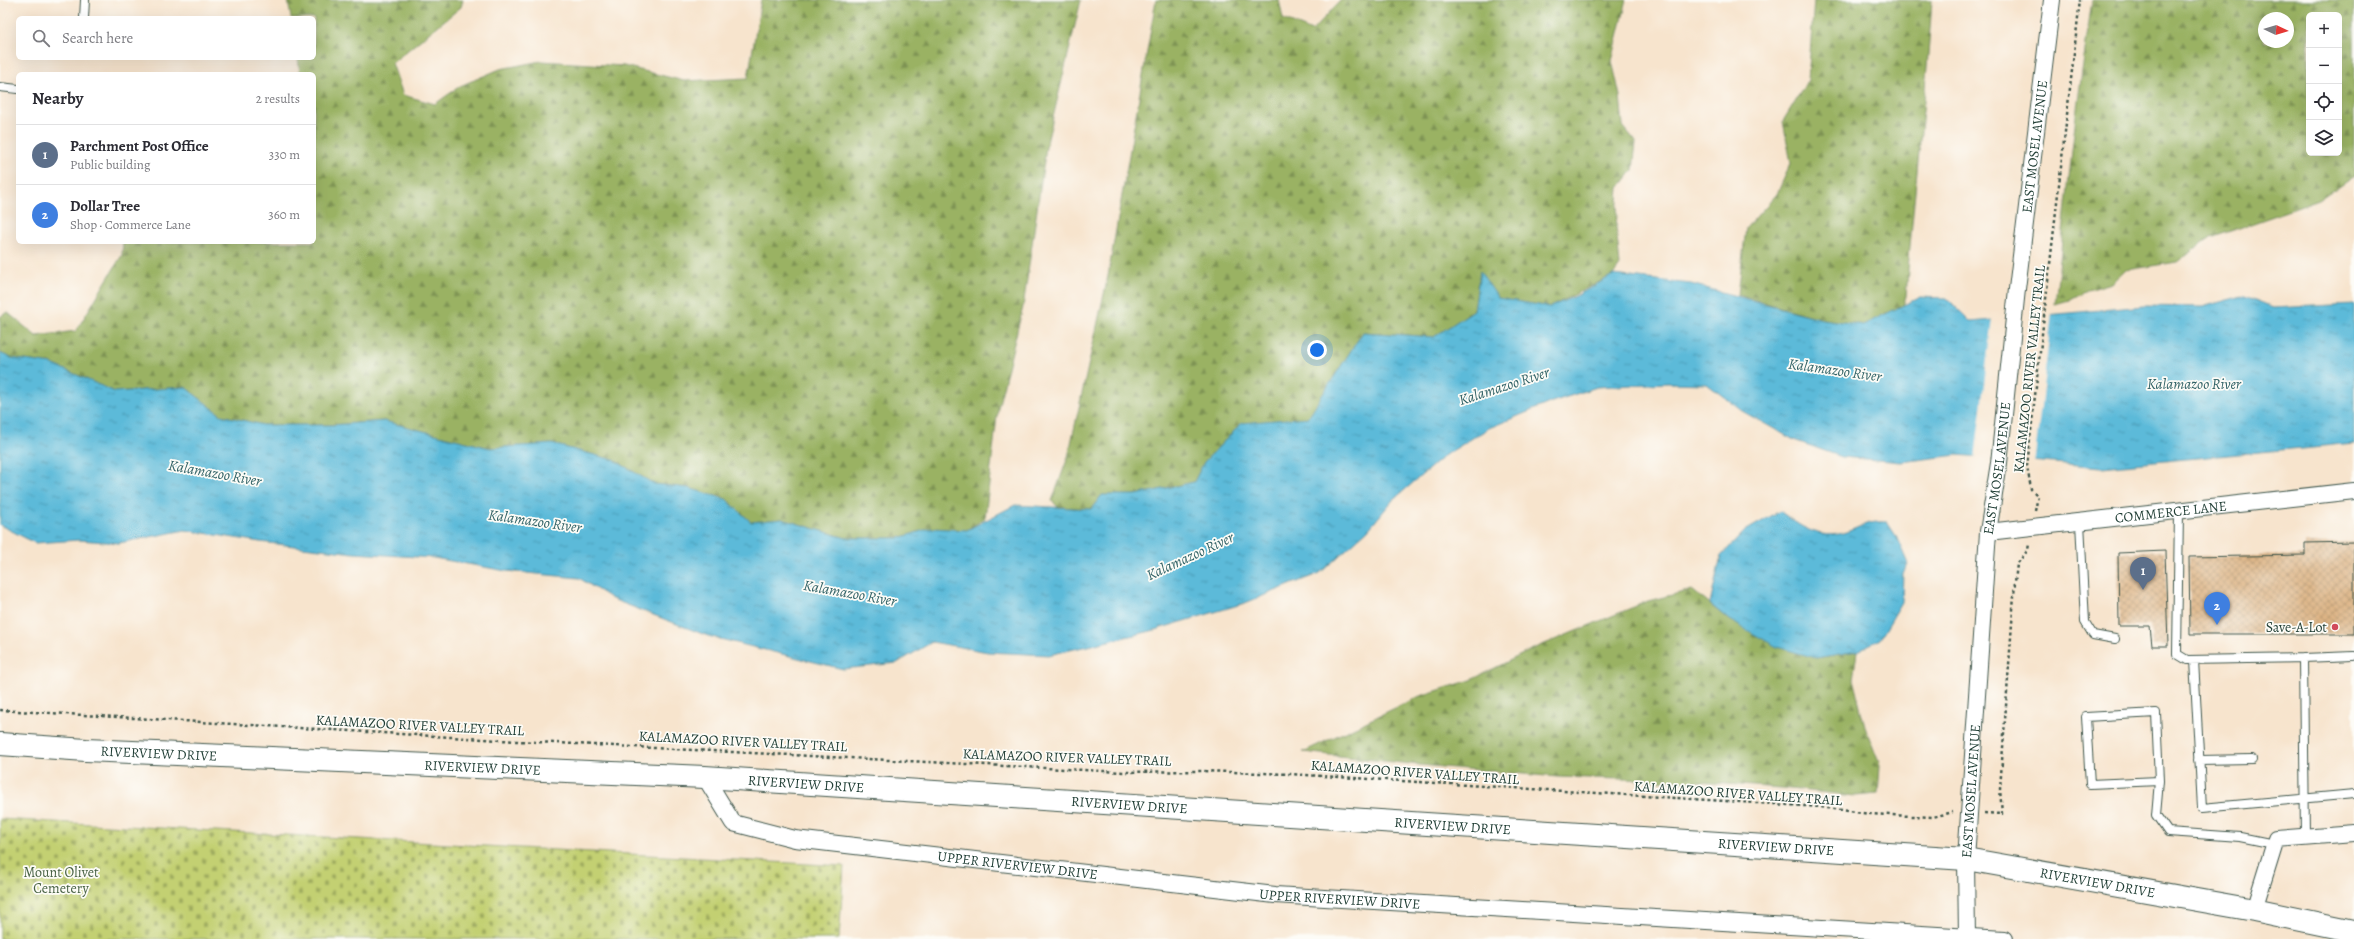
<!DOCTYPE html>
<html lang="en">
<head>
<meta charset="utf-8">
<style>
	:root { --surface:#fff; --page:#f2f2f3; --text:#2b2b33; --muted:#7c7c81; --line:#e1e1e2; --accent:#d1495b }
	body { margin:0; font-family:Alegreya,serif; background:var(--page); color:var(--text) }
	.controls { position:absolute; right:12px; top:12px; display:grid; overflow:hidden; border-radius:6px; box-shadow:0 4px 16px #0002 }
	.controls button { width:36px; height:36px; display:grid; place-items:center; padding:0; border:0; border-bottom:1px solid var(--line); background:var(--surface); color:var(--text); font:20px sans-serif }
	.compass { position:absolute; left:2258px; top:12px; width:36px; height:36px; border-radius:50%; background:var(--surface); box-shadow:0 4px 16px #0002; rotate:94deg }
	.you { position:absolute; left:1317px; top:350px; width:14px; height:14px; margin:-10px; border:3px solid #fff; border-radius:50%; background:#1a73e8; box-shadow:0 0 0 6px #1a73e833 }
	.badge { display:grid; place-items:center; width:26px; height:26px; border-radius:50%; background:var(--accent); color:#fff; font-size:13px; font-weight:700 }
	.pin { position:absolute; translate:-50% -33px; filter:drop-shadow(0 1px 2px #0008) }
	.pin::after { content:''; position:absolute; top:21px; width:14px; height:12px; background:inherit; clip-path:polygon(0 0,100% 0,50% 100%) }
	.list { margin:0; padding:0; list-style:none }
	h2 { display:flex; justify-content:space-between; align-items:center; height:52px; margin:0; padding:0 16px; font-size:17px }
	h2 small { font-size:13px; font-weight:400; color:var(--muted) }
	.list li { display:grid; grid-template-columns:26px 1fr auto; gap:12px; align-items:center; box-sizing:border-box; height:60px; padding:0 16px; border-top:1px solid var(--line) }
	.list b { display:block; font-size:15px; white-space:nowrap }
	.list p { margin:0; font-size:13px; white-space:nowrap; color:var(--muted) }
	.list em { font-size:13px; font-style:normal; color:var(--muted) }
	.icon { flex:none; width:22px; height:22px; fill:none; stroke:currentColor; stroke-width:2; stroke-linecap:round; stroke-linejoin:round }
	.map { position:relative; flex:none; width:2354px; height:939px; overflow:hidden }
	.search { position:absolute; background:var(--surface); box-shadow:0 4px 16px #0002; left:16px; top:16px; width:300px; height:44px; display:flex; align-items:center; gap:10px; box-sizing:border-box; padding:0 14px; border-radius:6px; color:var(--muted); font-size:15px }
	.panel { position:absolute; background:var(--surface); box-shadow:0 4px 16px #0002; left:16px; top:72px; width:300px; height:172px; border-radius:6px }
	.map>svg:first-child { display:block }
</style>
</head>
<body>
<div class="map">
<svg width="2354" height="939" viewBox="0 0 2354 939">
	<defs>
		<pattern id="forest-firs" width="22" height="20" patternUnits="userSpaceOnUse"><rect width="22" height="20" fill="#9ab264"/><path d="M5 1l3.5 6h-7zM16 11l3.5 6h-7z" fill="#7d9253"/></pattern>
		<pattern id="cemetery-stones" width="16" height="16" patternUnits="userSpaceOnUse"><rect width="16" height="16" fill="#c3d072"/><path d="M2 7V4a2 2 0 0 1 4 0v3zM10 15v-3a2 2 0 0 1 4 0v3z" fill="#9eaa5e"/></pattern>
		<pattern id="water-ripples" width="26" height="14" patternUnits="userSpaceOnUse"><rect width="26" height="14" fill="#5bbad9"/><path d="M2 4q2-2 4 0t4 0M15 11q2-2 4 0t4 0" fill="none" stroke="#4b98b1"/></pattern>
		<pattern id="building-cross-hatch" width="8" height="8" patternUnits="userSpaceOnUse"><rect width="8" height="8" fill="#ddb485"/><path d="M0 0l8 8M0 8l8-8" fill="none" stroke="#b3946e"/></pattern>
	</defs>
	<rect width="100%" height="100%" fill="#fdfcf7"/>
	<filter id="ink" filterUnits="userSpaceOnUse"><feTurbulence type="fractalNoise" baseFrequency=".025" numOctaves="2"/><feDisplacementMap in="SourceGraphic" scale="8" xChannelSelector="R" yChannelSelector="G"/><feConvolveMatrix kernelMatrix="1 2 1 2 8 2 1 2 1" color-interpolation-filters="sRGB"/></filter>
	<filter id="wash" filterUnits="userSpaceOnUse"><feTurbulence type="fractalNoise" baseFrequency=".012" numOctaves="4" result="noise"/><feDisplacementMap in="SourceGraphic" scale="16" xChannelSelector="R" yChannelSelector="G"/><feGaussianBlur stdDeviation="0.9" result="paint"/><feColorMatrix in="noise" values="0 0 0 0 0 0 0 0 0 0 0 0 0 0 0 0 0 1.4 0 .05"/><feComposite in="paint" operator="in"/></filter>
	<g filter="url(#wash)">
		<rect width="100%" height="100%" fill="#f7e4cd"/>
		<path fill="url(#forest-firs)" stroke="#5c784c" fill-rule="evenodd" d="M288,0h175l-2,7 -69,56 11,32 32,9 25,-18 40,-17 41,-8 83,5 60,15 64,-3 13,-78h320l-35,147 -23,160 -25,101 -13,110 -18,12 -36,-2 -32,10h-53l-64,-19 -31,3 -25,-23 -38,-11 -34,-4 -40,-24 -62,-16 -62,4 -106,-27 -53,4h-68l-42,-10 -36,-28 -70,5 -63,-28 -41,-6 -11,-5v-36l7,-5 29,24 40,-5 46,-76 1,-13h191v-168h-14l-2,-16h16v-40h-23z
			M1156,0h123l4,19 29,12 29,-31h286l-15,61 8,35 3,30 13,16 -3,28 -14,18 -3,39 4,38 -7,10 -63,32 -52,-9 -18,-26 -6,38 -40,27 -71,-5 -55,86 -66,5 -38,39 -10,20 -58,13h-34l-11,14 -33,-2 -6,-6 16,-44 40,-181z
			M1814,0h118c-6,99 -19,197 -26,296l-3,10 -40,19 -41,-6 -84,-24 8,-67 31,-34 14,-31 -8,-42 25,-41z
			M2092,0h262v176l-35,24 -111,39 -31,23 -51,8 -14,13 -25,7 -18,10 -14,4 21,-189zM2309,15h30v138h-30zM2264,18h24v24h-24z
			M1692,590l37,30 87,38 41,-7 -4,28 12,48 15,38 -2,29 -23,2 -74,-8 -97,-7 -126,-4 -138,-12 -117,-13 117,-56 51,-16 64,-32 113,-47z"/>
		<path fill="url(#cemetery-stones)" stroke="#718653" d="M0,819l844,47 -5,73h-839z"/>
		<path fill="url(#water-ripples)" stroke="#3d7c86" d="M1480,271l18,27 52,9 28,-12 35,-20 78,9 131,35 41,6 57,-28 27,1 24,24 173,-16 58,1 40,-11 31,12 81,-4v139l-252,24 -145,-12 -56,7 -59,-5 -48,-17 -52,-29 -35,-27 -40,-1 -70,4 -45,15 -63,26 -44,27 -53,46 -24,29 -48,43 -75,30 -94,28 -102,24 -61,-3 -56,-10 -35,21 -54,6 -135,-33 -96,-37 -33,-21 -73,-7 -72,-13 -80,-5 -94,-11 -75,-12 -66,13 -40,-3 -44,3 -35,-18v-172l11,5 41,6 63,28 70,-5 36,28 42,10h68l53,-4 106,27 62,-4 62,16 40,24 34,4 38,11 25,23 31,-3 64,19h53l32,-10 36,2 48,-25 76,4 11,-14h34l58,-13 10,-20 38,-39 66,-6 55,-85 71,5 40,-27z
			M1780,511c19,15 40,30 66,21 18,-6 20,-11 41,-10l9,14 12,28 -5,9 -1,29 -22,37 -23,12 -41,7 -39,-11 -48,-27 -19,-16 11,-48 24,-25z"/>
		<path fill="#f7e4cd" d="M2052,313l-18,151 -59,-5 17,-141z"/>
		<g id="blocks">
			<path fill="url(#building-cross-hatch)" d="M2354,542v92h-164l-1,-77 116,-2v-12z
				M2165,551l3,95h-16l-2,-20h-31l-1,-73z"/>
		</g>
	</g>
	<g filter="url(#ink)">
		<use href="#blocks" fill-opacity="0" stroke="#3f564b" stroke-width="1"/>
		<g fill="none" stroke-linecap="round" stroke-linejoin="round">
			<g stroke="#3f564b" stroke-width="10">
				<path id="lane" d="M84,18l1,-18
					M0,87l18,2
					M2179,511l-2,143 10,6 116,-2 2,179
					M2080,522l5,100 8,13 22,4
					M2303,658l51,-2
					M2194,660l8,148 152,-14
					M2199,760l53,-1
					M2159,781l-69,3 -4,-67 70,-4 3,68 -3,34 12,17 72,5 34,7"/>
			</g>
			<g stroke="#3f564b" stroke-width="18">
				<g id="street">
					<path id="s1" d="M1988,532l366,-41"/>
					<path id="s2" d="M705,777l28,46 62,16 480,56 729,44"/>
					<path d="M2254,910l22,-71 78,-6"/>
					<path id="s3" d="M1967,939l-1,-80 22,-327 11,-69 18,-174 35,-289"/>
				</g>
			</g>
			<g stroke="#3f564b" stroke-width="24">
				<g id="secondary">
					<path id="s4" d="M0,744l86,6 619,27 1261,82 288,51 100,21"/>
				</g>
			</g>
			<path stroke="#3f564b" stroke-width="2.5" stroke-dasharray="3 3" stroke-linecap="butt" d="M2035,511l3,-15 -7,-7 -4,-23 53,-466
				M0,710l517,31 606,31 79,-1 88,3 531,33 48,7 64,3 20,-5
				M1984,813l18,1 -2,-25 15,-207 2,-18 11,-14 1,-6"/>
			<use href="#lane" stroke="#fff" stroke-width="8"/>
			<use href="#street" stroke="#fff" stroke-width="16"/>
			<use href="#secondary" stroke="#fff" stroke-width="22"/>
		</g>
	</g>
	<circle fill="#d1495b" stroke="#fdfcf7" stroke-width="1.5" cx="2335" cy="627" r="4"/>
	<g text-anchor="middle" stroke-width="3.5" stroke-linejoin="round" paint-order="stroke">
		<g font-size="14" fill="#1f3d34" stroke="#fdfcf7">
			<text dy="5" stroke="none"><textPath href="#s3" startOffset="796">EAST MOSEL AVENUE</textPath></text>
			<text transform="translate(2029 369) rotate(-84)" y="5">KALAMAZOO RIVER VALLEY TRAIL</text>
			<text dy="5" stroke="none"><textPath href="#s3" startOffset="472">EAST MOSEL AVENUE</textPath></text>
			<text dy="5" stroke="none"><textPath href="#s1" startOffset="184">COMMERCE LANE</textPath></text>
			<text transform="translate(420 725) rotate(3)" y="5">KALAMAZOO RIVER VALLEY TRAIL</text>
			<text transform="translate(743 741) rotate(3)" y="5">KALAMAZOO RIVER VALLEY TRAIL</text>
			<text dy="5" stroke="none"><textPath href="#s4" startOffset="159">RIVERVIEW DRIVE</textPath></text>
			<text transform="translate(1067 757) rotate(2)" y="5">KALAMAZOO RIVER VALLEY TRAIL</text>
			<text dy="5" stroke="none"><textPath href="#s4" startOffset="483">RIVERVIEW DRIVE</textPath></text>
			<text transform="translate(1415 772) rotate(4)" y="5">KALAMAZOO RIVER VALLEY TRAIL</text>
			<text dy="5" stroke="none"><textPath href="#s4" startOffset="807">RIVERVIEW DRIVE</textPath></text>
			<text dy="5" stroke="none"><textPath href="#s3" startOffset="148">EAST MOSEL AVENUE</textPath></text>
			<text transform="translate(1738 793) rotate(4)" y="5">KALAMAZOO RIVER VALLEY TRAIL</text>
			<text dy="5" stroke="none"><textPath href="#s4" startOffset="1131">RIVERVIEW DRIVE</textPath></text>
			<text dy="5" stroke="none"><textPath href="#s4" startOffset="1455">RIVERVIEW DRIVE</textPath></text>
			<text dy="5" stroke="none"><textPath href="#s4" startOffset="1779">RIVERVIEW DRIVE</textPath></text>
			<text dy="5" stroke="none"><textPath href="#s2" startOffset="342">UPPER RIVERVIEW DRIVE</textPath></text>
			<text dy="5" stroke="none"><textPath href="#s4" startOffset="2103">RIVERVIEW DRIVE</textPath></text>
			<text dy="5" stroke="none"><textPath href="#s2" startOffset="666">UPPER RIVERVIEW DRIVE</textPath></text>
		</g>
		<g font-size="14" fill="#1f3d34" stroke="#fdfcf7" text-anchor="end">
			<text x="2327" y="632">Save-A-Lot</text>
		</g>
		<g font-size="14" fill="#486244" stroke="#fdfcf7">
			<text x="61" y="877">Mount Olivet<tspan x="61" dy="16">Cemetery</tspan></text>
		</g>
		<g font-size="15" font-style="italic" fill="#316266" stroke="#fdfcf7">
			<text transform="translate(1835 370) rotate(8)" y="5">Kalamazoo River</text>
			<text x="2194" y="389">Kalamazoo River</text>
			<text transform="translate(1504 386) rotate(-18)" y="5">Kalamazoo River</text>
			<text transform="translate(215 473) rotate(10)" y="5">Kalamazoo River</text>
			<text transform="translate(535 521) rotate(8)" y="5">Kalamazoo River</text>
			<text transform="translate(1190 556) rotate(-25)" y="5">Kalamazoo River</text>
			<text transform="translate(850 593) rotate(10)" y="5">Kalamazoo River</text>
		</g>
	</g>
</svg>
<div class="controls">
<button>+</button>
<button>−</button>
<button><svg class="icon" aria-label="locate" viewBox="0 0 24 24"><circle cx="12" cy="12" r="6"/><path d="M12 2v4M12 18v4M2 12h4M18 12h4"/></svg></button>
<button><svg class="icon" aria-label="layers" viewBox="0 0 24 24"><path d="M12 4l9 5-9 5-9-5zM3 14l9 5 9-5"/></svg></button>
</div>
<svg class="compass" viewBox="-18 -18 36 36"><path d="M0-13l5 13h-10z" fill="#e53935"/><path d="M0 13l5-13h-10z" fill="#7c7c81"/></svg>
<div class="you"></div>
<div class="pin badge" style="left:2143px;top:590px;background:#5c6f8a">1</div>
<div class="pin badge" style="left:2217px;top:625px;background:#3f7fe0">2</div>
<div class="search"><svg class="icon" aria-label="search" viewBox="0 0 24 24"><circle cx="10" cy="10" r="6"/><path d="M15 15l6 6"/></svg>Search here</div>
<section class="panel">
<h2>Nearby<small>2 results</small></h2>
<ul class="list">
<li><span class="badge" style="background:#5c6f8a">1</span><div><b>Parchment Post Office</b><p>Public building</p></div><em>330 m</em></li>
<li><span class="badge" style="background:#3f7fe0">2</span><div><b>Dollar Tree</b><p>Shop · Commerce Lane</p></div><em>360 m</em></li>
</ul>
</section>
</div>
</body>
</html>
